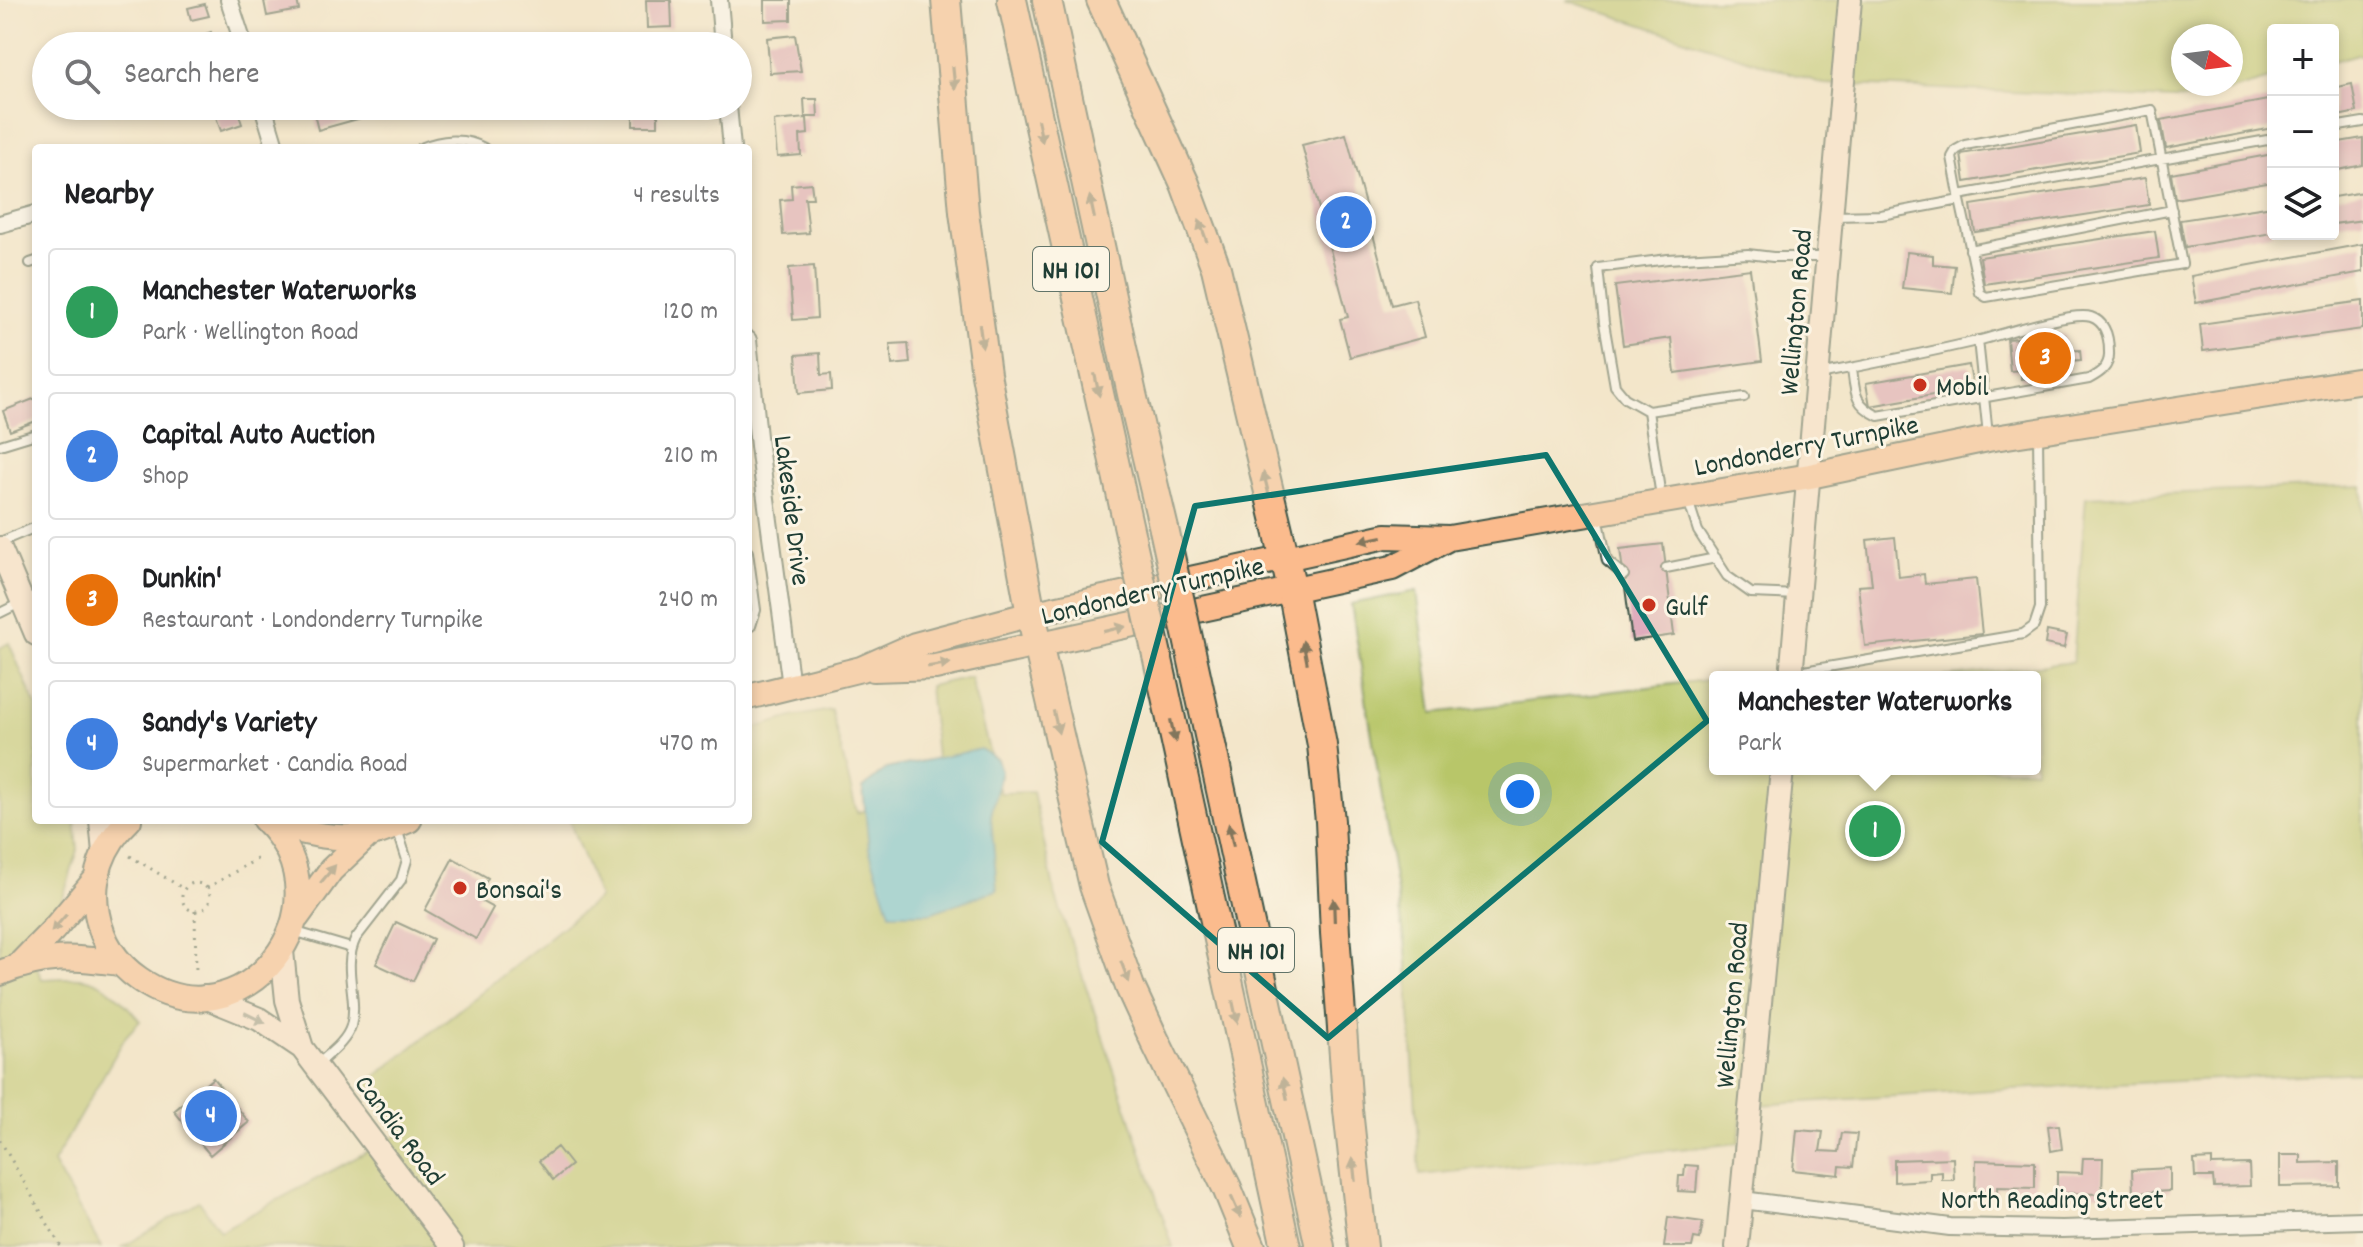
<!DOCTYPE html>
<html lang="en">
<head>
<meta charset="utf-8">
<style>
	:root { --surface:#fff; --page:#f6f6f6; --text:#202124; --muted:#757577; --line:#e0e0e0; --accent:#1a73e8 }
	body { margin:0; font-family:Dekko,sans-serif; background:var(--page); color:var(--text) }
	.controls { position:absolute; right:24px; top:24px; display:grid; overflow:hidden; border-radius:8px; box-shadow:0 4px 12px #0003 }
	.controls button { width:72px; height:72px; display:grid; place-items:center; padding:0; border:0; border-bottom:2px solid var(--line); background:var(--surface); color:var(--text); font:40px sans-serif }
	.compass { position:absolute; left:2171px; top:24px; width:72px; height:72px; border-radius:50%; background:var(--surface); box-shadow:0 4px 12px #0003; rotate:104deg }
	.you { position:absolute; left:1520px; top:794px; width:28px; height:28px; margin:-20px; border:6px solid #fff; border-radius:50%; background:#1a73e8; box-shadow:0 0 0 12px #1a73e833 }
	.badge { display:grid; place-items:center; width:52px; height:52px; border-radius:50%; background:var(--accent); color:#fff; font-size:26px; font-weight:700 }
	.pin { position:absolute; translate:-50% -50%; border:4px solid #fff; box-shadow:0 2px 8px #0006 }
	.popup { position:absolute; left:1709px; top:671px; width:332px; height:104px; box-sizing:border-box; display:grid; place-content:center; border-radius:8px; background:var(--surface); filter:drop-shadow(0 2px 6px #0005); font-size:26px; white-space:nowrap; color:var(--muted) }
	.popup b { font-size:30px; color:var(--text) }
	.popup::after { content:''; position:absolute; left:50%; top:100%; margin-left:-16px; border:16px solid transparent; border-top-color:var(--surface) }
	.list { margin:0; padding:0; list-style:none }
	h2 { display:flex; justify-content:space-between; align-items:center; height:104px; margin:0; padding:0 32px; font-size:34px }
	h2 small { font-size:26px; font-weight:400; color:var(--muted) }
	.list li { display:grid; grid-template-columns:52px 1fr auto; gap:24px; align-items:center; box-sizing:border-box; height:128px; margin:0 16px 16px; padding:0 16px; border:2px solid var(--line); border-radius:8px }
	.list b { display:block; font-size:30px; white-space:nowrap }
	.list p { margin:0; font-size:26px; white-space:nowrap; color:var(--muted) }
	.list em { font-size:26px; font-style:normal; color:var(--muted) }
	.icon { flex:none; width:44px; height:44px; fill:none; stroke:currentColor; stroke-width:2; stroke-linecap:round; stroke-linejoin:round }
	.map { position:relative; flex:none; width:2363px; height:1247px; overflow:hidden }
	.search { position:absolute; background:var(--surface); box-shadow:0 4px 12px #0003; left:32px; top:32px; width:720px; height:88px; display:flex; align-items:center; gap:20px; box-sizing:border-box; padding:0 28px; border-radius:44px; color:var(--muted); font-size:30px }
	.panel { position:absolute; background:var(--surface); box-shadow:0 4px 12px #0003; left:32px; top:144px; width:720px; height:680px; border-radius:8px }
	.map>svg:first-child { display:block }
</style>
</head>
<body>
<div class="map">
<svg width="2363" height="1247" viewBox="0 0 2363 1247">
	<rect width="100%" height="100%" fill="#fcf5e5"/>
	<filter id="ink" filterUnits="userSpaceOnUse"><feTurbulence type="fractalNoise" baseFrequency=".0125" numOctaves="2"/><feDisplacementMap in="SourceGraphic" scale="16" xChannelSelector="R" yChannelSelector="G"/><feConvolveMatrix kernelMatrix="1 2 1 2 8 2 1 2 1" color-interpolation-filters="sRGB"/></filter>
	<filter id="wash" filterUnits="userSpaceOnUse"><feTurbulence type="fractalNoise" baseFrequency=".006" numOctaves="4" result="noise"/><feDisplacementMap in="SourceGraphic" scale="32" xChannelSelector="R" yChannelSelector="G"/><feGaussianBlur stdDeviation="1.8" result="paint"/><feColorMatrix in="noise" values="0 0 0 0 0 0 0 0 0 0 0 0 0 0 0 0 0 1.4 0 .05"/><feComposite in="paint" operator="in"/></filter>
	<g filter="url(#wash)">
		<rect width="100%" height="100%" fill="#f3e6ca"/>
		<path fill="#b8c669" stroke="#6c824e" stroke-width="2" fill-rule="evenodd" d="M1566,0h797v56l-6,-2 -24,7v-31h-60v48l-76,22 -373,-16zM2183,36h48v48h-48z
			M2363,486v586l-371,18 -250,16 -3,37 -319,32 -14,-227 -55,-344 66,-13 16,122 282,-34v90h320v-92h-92l130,-15 13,-165z
			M9,643l27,63v114h39l3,30 -18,57 -35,33 17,39c13,0 28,-2 40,-1 24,3 44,26 58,43l-14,15 -73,127 48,84h-101v-599z
			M970,677l30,116 33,-1 22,102 118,353h-1050l76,-46 21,30 180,-97 -34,-50 233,-186 -30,-78h179v-90l45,-13 38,-7 26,103 82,-26 -10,-101z"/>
		<path fill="#5bc0d8" stroke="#3d7e86" stroke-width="2" d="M980,749l17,10 4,12 -10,45 6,74 -67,23h-40l-21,-64 -6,-61 23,-19z"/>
		<g id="blocks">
			<path fill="#d99bb4" d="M269,0h28l2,10 -32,6 -3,-15z
				M646,0h25l1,27 -25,1z
				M765,0h26v20l-26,1z
				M205,4l4,12 -18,4 -3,-12z
				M211,32l5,14h-22l-3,-7z
				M795,35l6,36 -31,2 -3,-35z
				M2352,84l5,28 -24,5v-29z
				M804,99h13l1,18h-13z
				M2273,99v29l-107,20 -5,-28z
				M212,106h24l6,18 -21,7z
				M312,106h57l3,9 -54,15z
				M633,106h25v20h-25z
				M807,118l1,16 -8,1 1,20 -24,2 -3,-36z
				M2136,125l4,28 -175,29 -4,-28z
				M1346,134l46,171 23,-6 10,38 -75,20 -10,-38 8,-2 -46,-172z
				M2363,138v27l-30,6v-28z
				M2273,154v28l-98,17 -4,-26z
				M2145,178l4,27 -174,27 -4,-27z
				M811,183l2,15h-8l4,35 -26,2 -3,-35 12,-1 -1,-14z
				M2363,192v28l-30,4v-27z
				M2273,206v27l-88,14 -5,-27z
				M2155,231l4,27 -175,26 -4,-27z
				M2363,244v28l-167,31 -5,-27z
				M1907,252l26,3v9l22,2 -3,27 -50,-5z
				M814,266l3,52 -24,2 -4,-52z
				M1750,269l12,92 -87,12 -4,-35 -48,7 -8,-59z
				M2363,301v28l-160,22 -3,-27z
				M2065,334l1,17 14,-1 1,10 -13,1 1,14 -48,4v-9l-11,1 -3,-32z
				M908,343l2,20 -18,2 -2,-21z
				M820,353l1,22 10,-1 1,16 -33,3 -3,-38z
				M1969,365l4,23 -103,18 -4,-23z
				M36,398v23l-26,10 -7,-20z
				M1895,537l4,40 25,-3 1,10 51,-5 6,55 -117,12 -7,-60 14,-1 -5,-45z
				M1663,544l11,91 -42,6 -12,-92z
				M2047,631l20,4 -3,13 -19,-4z
				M453,858l35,20 -11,21 16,9 -17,31 -51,-29z
				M396,922l37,17 -20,42 -37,-17z
				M213,1078l36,44 -39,33 -36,-44z
				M2059,1125l3,24 -11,2 -3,-25z
				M1797,1130l26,2 -3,19 19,1 3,-19 15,1 -4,33 -13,-1 -1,9 -46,-5z
				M557,1147l14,18 -18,15 -14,-19z
				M2280,1155h21v8l38,-1v24l-59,1z
				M1953,1158l1,22h-12v-8l-12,1v7l-36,2v-22z
				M2083,1158h20l-1,36 -45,-1v-21l25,1z
				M2212,1159v6l37,-1 1,22 -36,1 -1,-10h-18l-1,-17z
				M1976,1160l59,2v26l-38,-1v6l-22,-1z
				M1685,1165l13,1 -2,26 -18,-1 1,-15h5z
				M2170,1168v23l-37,2 -1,-23z
				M1668,1217l35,5 -3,17 -6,-1 -2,9h-28z"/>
		</g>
	</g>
	<g filter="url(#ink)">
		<use href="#blocks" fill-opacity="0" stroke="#3f564a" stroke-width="2"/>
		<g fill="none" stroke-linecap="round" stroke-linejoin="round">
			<g stroke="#3f564a" stroke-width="12">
				<path id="lane" d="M2333,127l30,-5
					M421,148c20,-9 44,-11 63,0
					M1959,195l314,-56
					M1833,216l48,-1 79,-15 -8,-43 4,-7 9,-5 187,-35 30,154 -196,33 -6,-4 -20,-93
					M1970,250l202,-40
					M30,263l6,-2
					M1978,340l10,95
					M1819,374c53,-10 106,-21 158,-33 23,-6 95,-30 114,-24 15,5 18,21 18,35 1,15 -9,21 -20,27l-211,37c-24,-12 -23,-23 -26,-48
					M1648,411l-23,-13 -10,-12 -11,-63 -6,-55 70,-9 80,-5 25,3h54
					M0,445l36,-11
					M1661,497l-13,-86 96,-14
					M1688,500l10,31 29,45 24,17 47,2
					M1598,516l9,45 17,14
					M0,542l36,-15
					M748,552l8,58 -5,16 -3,1
					M1666,568l50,-10
					M0,613l36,-18
					M1792,673l231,-39 11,-8 6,-18 -2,-175
					M293,931l58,17
					M318,1064c12,-11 28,-22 33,-38 8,-29 -10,-58 5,-88l45,-58 6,-20 -10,-31"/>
			</g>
			<g stroke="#3f564a" stroke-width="20">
				<path id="street" d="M229,0l15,46
					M719,0l4,46
					M263,106l12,40 -6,2
					M728,106l4,42
					M0,224l36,-10
					M748,340l11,106 32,240
					M1743,1200l207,27 112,2 301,-9"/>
			</g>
			<g stroke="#3f564a" stroke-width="26">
				<path id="secondary" d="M0,548l36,86
					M1791,677l59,-677
					M101,820l3,33
					M282,951l5,49 15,48
					M205,997l54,22 43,29 150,199
					M1737,1247l45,-478"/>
			</g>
			<g stroke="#3f564a" stroke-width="28">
				<path id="primary" d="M873,669l62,-2 457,-99 55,-29
					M748,697l113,-28 54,-24 116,-31 355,-78 63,2 361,-62 178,-37 375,-59
					M129,820c-26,24 -39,59 -32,94 5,27 20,50 42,65 102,72 216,-71 126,-159
					M267,822c33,9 66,20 100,13 14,-2 29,-10 42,-15
					M297,917l34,-47 37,-35
					M19,965l34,-35 44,-52
					M0,973c46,-19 72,-16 120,-10"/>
			</g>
			<g stroke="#3f564a" stroke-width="32">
				<path id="highway" d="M946,0l18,212 22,162 45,240 63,272 36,101 24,52 73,149 24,59
					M1012,0l119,538
					M1047,0l85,394 32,135
					M1101,0l84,184 31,84 76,321 30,156 8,76 5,112 13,177 15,137
					M1191,652l129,595
					M1157,655l129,592"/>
			</g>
			<path stroke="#3f564a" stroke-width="3" stroke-dasharray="2 6" stroke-linecap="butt" d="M130,856l54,33
				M182 897a14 14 0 1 1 28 0a14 14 0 1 1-28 0Z
				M207,888l55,-32
				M195,911l1,64
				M0,1140l61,107"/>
			<use href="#lane" stroke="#fff" stroke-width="8"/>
			<use href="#street" stroke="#fff" stroke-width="16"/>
			<use href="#secondary" stroke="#fde4d1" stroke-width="22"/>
			<use href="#primary" stroke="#fbbb8d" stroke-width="24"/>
			<use href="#highway" stroke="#fbbb8d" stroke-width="28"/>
			<g stroke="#3f564a" stroke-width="32" stroke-linecap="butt">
				<path id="highway-bridge" d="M1164,529l27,123
					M1131,538l26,117"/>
			</g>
			<use href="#highway-bridge" stroke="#fbbb8d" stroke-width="28"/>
		</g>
		<defs><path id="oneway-solid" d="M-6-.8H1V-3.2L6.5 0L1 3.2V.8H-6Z" transform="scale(2)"/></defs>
		<g fill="#82765c">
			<use href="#oneway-solid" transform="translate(954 78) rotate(84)"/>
			<use href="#oneway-solid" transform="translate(1040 131) rotate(78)"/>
			<use href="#oneway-solid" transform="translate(1092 207) rotate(-102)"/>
			<use href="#oneway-solid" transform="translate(1203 231) rotate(-110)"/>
			<use href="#oneway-solid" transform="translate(981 336) rotate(82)"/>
			<use href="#oneway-solid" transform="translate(1097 385) rotate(78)"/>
			<use href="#oneway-solid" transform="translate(1266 483) rotate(-104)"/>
			<use href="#oneway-solid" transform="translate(1371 539) rotate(168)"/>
			<use href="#oneway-solid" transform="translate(1115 629) rotate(-13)"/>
			<use href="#oneway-solid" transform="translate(1305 652) rotate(-101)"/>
			<use href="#oneway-solid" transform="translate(939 665) rotate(-9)"/>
			<use href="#oneway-solid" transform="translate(1056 722) rotate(77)"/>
			<use href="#oneway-solid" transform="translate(1173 731) rotate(78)"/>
			<use href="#oneway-solid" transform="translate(1231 835) rotate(-102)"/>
			<use href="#oneway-solid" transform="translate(328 874) rotate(-50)"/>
			<use href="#oneway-solid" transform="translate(1334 910) rotate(-92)"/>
			<use href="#oneway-solid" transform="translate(59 923) rotate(131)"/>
			<use href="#oneway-solid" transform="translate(1125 972) rotate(69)"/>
			<use href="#oneway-solid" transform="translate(1235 1012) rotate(78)"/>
			<use href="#oneway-solid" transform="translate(1285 1089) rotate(-102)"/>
			<use href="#oneway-solid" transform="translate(1354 1170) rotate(-96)"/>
			<use href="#oneway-solid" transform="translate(1236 1207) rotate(66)"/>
		</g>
		<use fill="#8e9082" href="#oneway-solid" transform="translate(255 1018) rotate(26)"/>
	</g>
	<path d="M0 0H2363V1247H0ZM1546,455l161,266 -379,317 -226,-196 93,-336z" fill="#f3e6ca" fill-opacity=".55" fill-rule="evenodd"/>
	<path fill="none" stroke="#0f766e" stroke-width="6" stroke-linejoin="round" d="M1546,455l161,266 -379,317 -226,-196 93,-336z"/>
	<g fill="#c8321e" stroke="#fcf5e5" stroke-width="3">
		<circle cx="1920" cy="385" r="8"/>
		<circle cx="1649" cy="605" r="8"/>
		<circle cx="460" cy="888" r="8"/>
	</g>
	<g text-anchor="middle" stroke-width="6" stroke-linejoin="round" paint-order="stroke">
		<g fill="#fcf5e5" stroke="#617469" stroke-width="2">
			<rect x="1033" y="247" width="76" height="44" rx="6"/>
			<rect x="1218" y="928" width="76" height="44" rx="6"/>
		</g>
		<g font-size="26" font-weight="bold" fill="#1f3d34">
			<text x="1071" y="278">NH 101</text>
			<text x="1256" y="959">NH 101</text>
		</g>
		<g font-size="28" fill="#1f3d34" stroke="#fcf5e5">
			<text transform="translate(1794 312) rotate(-85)" y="10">Wellington Road</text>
			<text transform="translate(1806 444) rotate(-11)" y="10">Londonderry Turnpike</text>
			<text transform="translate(794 510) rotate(83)" y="10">Lakeside Drive</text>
			<text transform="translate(1152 589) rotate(-13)" y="10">Londonderry Turnpike</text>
			<text transform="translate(1730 1005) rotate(-85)" y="10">Wellington Road</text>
			<text transform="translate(401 1129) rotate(53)" y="10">Candia Road</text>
			<text x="2052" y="1208">North Reading Street</text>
		</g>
		<g font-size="28" fill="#1f3d34" stroke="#fcf5e5" text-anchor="start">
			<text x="1936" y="395">Mobil</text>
			<text x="1665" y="615">Gulf</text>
			<text x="476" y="898">Bonsai's</text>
		</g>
	</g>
</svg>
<div class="controls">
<button>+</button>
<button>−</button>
<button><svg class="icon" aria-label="layers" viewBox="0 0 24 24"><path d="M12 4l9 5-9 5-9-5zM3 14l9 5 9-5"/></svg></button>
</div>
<svg class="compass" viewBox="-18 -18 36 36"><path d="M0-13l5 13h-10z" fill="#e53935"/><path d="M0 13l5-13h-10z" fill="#757577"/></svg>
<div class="you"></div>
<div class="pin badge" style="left:1875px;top:831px;background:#2e9e5b">1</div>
<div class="popup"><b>Manchester Waterworks</b>Park</div>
<div class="pin badge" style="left:1346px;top:222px;background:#3f7fe0">2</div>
<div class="pin badge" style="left:2045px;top:358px;background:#e8710a">3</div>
<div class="pin badge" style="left:211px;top:1116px;background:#3f7fe0">4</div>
<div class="search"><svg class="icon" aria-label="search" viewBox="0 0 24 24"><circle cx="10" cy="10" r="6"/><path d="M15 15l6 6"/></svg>Search here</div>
<section class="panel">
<h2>Nearby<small>4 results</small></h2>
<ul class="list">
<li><span class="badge" style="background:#2e9e5b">1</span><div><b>Manchester Waterworks</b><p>Park · Wellington Road</p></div><em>120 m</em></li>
<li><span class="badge" style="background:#3f7fe0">2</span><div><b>Capital Auto Auction</b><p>Shop</p></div><em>210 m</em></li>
<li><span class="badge" style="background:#e8710a">3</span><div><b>Dunkin'</b><p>Restaurant · Londonderry Turnpike</p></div><em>240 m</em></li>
<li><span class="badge" style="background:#3f7fe0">4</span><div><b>Sandy's Variety</b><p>Supermarket · Candia Road</p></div><em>470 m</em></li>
</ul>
</section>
</div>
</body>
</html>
